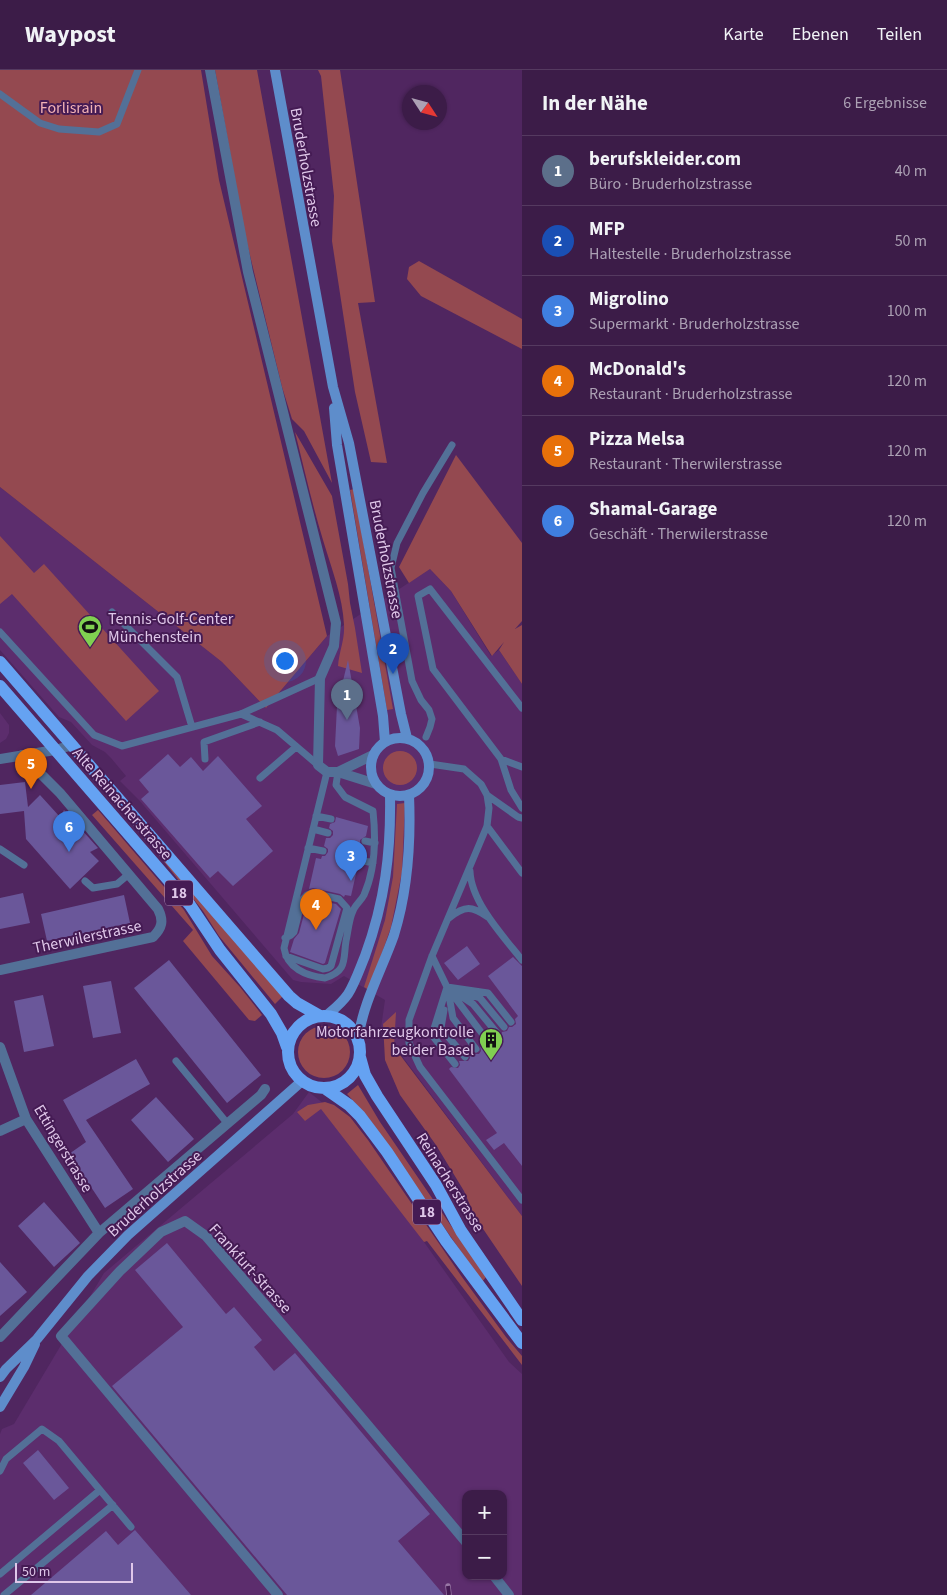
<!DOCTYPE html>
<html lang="de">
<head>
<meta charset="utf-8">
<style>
	:root { --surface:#3c1c48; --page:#43254f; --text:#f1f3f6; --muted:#aca1b4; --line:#553a60; --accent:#80d051 }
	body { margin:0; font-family:"Source Sans 3",sans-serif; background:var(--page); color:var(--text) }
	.controls { position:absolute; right:15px; bottom:15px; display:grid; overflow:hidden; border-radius:10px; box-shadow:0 1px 4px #0004 }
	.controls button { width:45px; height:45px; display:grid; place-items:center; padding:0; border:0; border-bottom:1px solid var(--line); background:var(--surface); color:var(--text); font:25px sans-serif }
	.compass { position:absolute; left:402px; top:15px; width:45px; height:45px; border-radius:50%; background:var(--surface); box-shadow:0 1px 4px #0004; rotate:126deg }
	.scale { position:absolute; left:15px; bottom:12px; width:118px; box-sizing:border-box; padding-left:5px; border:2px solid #dfc7e9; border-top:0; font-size:14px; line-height:18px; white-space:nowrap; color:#dfc7e9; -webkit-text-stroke:4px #451b54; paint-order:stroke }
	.you { position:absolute; left:284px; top:590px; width:18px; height:18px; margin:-12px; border:4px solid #fff; border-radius:50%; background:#1a73e8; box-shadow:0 0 0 8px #1a73e833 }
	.badge { display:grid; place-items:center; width:32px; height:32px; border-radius:50%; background:var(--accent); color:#fff; font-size:16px; font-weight:700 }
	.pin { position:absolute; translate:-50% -41px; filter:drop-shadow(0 1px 2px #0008) }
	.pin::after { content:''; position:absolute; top:26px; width:18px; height:15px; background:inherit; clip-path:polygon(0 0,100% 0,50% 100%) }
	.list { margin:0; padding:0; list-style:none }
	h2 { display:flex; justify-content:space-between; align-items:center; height:65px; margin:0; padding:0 20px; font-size:21px }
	h2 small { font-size:16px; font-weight:400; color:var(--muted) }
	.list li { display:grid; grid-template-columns:32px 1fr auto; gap:15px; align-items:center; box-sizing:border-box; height:70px; padding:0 20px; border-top:1px solid var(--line) }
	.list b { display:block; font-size:19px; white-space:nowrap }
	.list p { margin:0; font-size:16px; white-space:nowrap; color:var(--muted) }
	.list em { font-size:16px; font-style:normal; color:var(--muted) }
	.map { position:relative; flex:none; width:522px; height:1525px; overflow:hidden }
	header { display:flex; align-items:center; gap:30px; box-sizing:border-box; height:70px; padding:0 25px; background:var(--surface); border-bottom:1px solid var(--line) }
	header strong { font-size:24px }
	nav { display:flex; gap:28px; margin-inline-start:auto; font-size:18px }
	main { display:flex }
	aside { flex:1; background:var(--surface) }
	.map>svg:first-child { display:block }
</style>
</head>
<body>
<header>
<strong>Waypost</strong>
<nav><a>Karte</a><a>Ebenen</a><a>Teilen</a></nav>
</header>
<main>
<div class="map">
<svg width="522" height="1525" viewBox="0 0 522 1525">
	<rect width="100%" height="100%" fill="#502660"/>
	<path fill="#5c2d6d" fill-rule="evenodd" d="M0,417l222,175 44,46 61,-72 103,-67 21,22 40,65 8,-6 23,34v532l-141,-188 4,-28 -41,-24 -13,8 -30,-2 -8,-2 -154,-180 -19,-19 6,-5 -15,-18 -6,-6 -13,-7 -21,-23 -12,-5 -59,-67z
		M0,643l9,12v8l-3,6 -6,4z
		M309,1022l20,16 180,254 13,12v221h-522v-161l2,-5 12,-5 90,-151 189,-159zM466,1424h37v82h-37z"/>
	<path fill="#944950" d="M0,0h201l18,110 108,456 -61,72 -44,-46 -222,-175z
		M215,0h42l75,413 -28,-52 -12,-12 -10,-32 -37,-152z
		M318,0h22l35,232 -17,1 29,160 -16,-1 -16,-70 -23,-151 2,-45 -13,-120z
		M419,191l103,58v30l-101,-53 -14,-17 2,-12z
		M295,362l37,64 16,88 2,19 5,25 7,45 -24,-7c1,-14 7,-27 6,-41 -1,-28 -13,-58 -21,-85 -11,-36 -19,-72 -28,-108z
		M456,385l66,88v78l-7,8 7,-4v59l-23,-34 5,-8 -12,14 -41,-65 -21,-22 -21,14 -10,-16z
		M354,419l39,220 -6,1 -37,-220z
		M0,466l34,37 10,-9 115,127 -33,30 -114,-127 -12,10z
		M383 698a17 17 0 1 1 34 0a17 17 0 1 1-34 0Z
		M405,733l-3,69 -11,55 -22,63 -5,-3 21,-67 8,-43 4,-73z
		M98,740l86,100 28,46 28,31 22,28 -7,6 -6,-1 -66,-79 10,-11 -101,-115z
		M150,774l133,152 -8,8 -56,-68 -16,-25z
		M396,942l-2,35 128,169v70l-47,-69 -11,-26 -28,-46 -36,-50 -15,-35 -2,-36z
		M298 982a26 26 0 1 1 52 0a26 26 0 1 1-52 0Z
		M358,1015l22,37 106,155 -4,5 -114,-165 -21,-23z
		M325,1032l9,3 16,12 18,23 94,137 44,60 16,19v9l-95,-124 -3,1 -103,-133 -16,12 -8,-9 11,-7z"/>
	<path fill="#6a579a" d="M348,590l12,68 -1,21 -21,7 -3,-10 2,-40z
		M168,684l12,13 11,-10 12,14 15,-15 44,50 -16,13 27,32 -40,35 -15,-15 -8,7 -69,-79 8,-7 -10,-12z
		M25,712l3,25 12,-12 20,22 4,-7 34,38 -8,4 9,9 -29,28 -44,-50 -2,-28 -24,3v-29z
		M336,747l32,9 -2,10 -6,4v3l3,3 -2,9 -6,3v4l3,3 -7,31 -6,-1 -1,2 -4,-3 -27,-6 -4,1 7,-31 5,1 1,-3h3l3,-4v-3l-4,-3 2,-8h4l3,-3v-4l-4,-3 1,-4 5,-2z
		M23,823l7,30 -30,6v-31z
		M124,825l6,28 -83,18 -6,-27z
		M312,829l24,5 5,5 -16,54 -2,1 -33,-12 4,-13 5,-6 8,-30z
		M467,876l13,18 -22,16 -14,-17z
		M513,887l9,9v200l-18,-23 -10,7 -8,-10 11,-7 -48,-64 2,-2 7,1 2,-3 -1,-4h9l2,-3 -1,-4 3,-2 2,2h5l2,-3 -1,-5 3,-3 2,2 5,-1 2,-2 -1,-5h9l2,-5 5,-1 2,-4h3l4,-3 -1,-5 3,-3 -30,-40z
		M169,890l92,115 -34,28 -93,-115z
		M111,911l10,52 -28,5 -10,-52z
		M43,925l11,51 -30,6 -10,-51z
		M136,989l14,25 -64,36 47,69 -28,19 -36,-54 17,-12 -23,-42z
		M156,1027l38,42 -26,23 -37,-42z
		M44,1132l36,41 -26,24 -36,-41z
		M167,1173l59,71 8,-7 28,33 -8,7 20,24 21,-18 135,161 -32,27 46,54h-157l-175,-209 71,-59 -48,-57z
		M0,1192l27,30 -27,24z
		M38,1380l31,38 -15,12 -31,-37z
		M135,1460l56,65h-160l75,-64 12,14z"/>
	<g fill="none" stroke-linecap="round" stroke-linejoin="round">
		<path stroke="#537097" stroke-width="7" d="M0,24l40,29 19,6 40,3 18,-8 21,-54
			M112,542l65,65 15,50
			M0,562l94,103 28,11 119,-32 79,-36
			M522,638l-92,-119 -12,7 15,73 68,90 10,31 11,18
			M241,644l36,16 41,35
			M426,667l4,-10 2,-8 -3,-9 -8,-10 -9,-19 -21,-113 6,-25 26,-50 29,-48
			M205,689l-1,-17 56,-20
			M501,689l21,8
			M430,694l34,5 17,15 6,11 2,13 -2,18 -55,130 -23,64v23l11,24 102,133
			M327,702l-43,176c3,20 22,28 41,30 23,-7 18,-19 21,-37 2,-9 3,-22 7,-30 2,-6 8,-10 11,-16 12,-27 12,-56 9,-84l-28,-14 -9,-12 2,-13
			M260,708l36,-31
			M487,725l31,22 4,1
			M316,746l15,3
			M487,756l35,47
			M313,759l15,4
			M365,771l10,2
			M308,778l15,3
			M0,779l24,16
			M360,790l13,3
			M470,801c1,31 33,65 52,89
			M85,811l8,7 24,-4 12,-10
			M449,848c16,-13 23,-12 39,-1
			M285,868l6,-3 3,-3 8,-32 5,-5 5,-2 27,6 8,9 -16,58 -3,2 -5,1 -37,-13
			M432,886l15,31 40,53
			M447,917l-15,48 23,29
			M447,917l41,6 23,29
			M448,920l5,28 23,31
			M452,920l21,14 24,29
			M464,923l16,5 24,29
			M444,940l-3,18 24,29
			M176,991l51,62
			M0,1401l6,-12 36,-30 17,12 41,49 -100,84
			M100,1420l31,37
			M4,1525l109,-90"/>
		<path stroke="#537097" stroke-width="10" d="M210,0l38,202 88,351 -2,23 -14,32 -2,87 9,7h11l38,12
			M0,689l55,-9 18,-5
			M338,702l35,-17
			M0,900l153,-33c9,-9 11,-16 5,-28l-98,-116 -38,-38
			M0,977l26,72 73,114
			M0,1061l26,-12
			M0,1267l99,-104 162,-138 4,-6
			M494,1506l15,19
			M278,1525l-217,-259 59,-65 41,-39 24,-11 21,15 128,149 132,157"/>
		<path stroke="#5e8dcb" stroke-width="10" d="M275,0l58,317 16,56 52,271 6,24
			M334,338l3,37 46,271 2,26
			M371 697a29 29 0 1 1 58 0a29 29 0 1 1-58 0Z
			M326,946c8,-7 16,-13 22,-22 7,-11 12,-26 17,-38 20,-55 26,-103 25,-161
			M358,969c5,-36 24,-70 36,-104 14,-45 17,-93 15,-140
			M0,1307l6,-8 31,-30 51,-63 40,-41 174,-154
			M0,1337l24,-40 11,-23"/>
		<path stroke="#65a2f2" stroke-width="12" d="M0,592l289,334 8,7 23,13
			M0,616l190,219 30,45 51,64 11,19 5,14
			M288 982a36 36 0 1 1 72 0a36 36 0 1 1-72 0Z
			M360,987l5,18 12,21 59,89 25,46 61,89
			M326,1019l23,16 11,11 27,36 59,89 76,102"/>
		<g stroke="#9877a5" stroke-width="5.5">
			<path id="rail" d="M448,1516l1,9"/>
		</g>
		<use href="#rail" stroke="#451b54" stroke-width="4" stroke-dasharray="11" stroke-linecap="butt"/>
	</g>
	<defs>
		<g id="stadium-pin" transform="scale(1.25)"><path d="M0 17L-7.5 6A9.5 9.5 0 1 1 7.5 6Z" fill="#80d051" stroke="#451b54"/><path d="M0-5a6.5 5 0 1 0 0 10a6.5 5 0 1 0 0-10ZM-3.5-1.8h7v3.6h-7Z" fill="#111"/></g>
		<g id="building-pin" transform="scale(1.25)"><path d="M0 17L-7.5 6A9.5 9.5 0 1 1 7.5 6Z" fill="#80d051" stroke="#451b54"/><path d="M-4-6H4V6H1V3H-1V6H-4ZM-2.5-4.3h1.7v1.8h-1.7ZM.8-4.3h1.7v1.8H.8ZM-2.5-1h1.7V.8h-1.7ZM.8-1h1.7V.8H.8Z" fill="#111"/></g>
	</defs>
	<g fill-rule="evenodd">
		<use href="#stadium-pin" x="90" y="557"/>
		<use href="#building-pin" x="491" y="970"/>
	</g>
	<g text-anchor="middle" stroke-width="4" stroke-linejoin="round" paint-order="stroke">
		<g fill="#451b54" stroke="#b193bc" stroke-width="1">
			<rect x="165" y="810.5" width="28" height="25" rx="4"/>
			<rect x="413" y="1129.5" width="28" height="25" rx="4"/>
		</g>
		<g font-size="15" font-weight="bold" fill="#dfc7e9">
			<text x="179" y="828">18</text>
			<text x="427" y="1147">18</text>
		</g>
		<g font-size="16" fill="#f2b2b5" stroke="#451b54">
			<text x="71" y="43">Forlisrain</text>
		</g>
		<g font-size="16" fill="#dfc7e9" stroke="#451b54">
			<text transform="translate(307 97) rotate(80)" y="6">Bruderholzstrasse</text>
			<text transform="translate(387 489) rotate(79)" y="6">Bruderholzstrasse</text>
			<text transform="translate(123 733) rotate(49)" y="6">Alte Reinacherstrasse</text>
			<text transform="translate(87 866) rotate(-12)" y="6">Therwilerstrasse</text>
			<text transform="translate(64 1078) rotate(59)" y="6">Ettingerstrasse</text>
			<text transform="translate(451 1112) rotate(58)" y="6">Reinacherstrasse</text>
			<text transform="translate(154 1123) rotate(-42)" y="6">Bruderholzstrasse</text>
			<text transform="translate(251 1198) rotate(48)" y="6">Frankfurt-Strasse</text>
		</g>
		<g font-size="16" fill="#dfc7e9" stroke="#451b54" text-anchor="start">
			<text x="108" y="554">Tennis-Golf-Center<tspan x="108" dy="18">Münchenstein</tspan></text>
			<text x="474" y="967" text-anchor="end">Motorfahrzeugkontrolle<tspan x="474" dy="18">beider Basel</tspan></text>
		</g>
	</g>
</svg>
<div class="controls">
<button>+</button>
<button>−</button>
</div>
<svg class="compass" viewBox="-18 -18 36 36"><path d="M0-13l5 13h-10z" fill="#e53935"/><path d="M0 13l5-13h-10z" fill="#aca1b4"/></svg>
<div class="scale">50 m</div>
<div class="you"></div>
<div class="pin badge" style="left:347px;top:650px;background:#5c6f8a">1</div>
<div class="pin badge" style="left:393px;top:604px;background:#1a4fb4">2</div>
<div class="pin badge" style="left:351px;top:811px;background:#3f7fe0">3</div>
<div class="pin badge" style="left:316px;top:860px;background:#e8710a">4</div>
<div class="pin badge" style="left:31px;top:719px;background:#e8710a">5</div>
<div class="pin badge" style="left:69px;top:782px;background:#3f7fe0">6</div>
</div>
<aside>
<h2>In der Nähe<small>6 Ergebnisse</small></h2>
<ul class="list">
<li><span class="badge" style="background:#5c6f8a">1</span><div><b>berufskleider.com</b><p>Büro · Bruderholzstrasse</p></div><em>40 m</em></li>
<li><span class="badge" style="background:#1a4fb4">2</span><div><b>MFP</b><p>Haltestelle · Bruderholzstrasse</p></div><em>50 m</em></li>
<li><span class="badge" style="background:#3f7fe0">3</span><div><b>Migrolino</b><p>Supermarkt · Bruderholzstrasse</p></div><em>100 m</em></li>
<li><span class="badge" style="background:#e8710a">4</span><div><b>McDonald's</b><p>Restaurant · Bruderholzstrasse</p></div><em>120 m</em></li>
<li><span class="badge" style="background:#e8710a">5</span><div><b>Pizza Melsa</b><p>Restaurant · Therwilerstrasse</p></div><em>120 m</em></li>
<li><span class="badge" style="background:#3f7fe0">6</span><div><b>Shamal-Garage</b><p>Geschäft · Therwilerstrasse</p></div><em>120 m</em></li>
</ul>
</aside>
</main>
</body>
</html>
